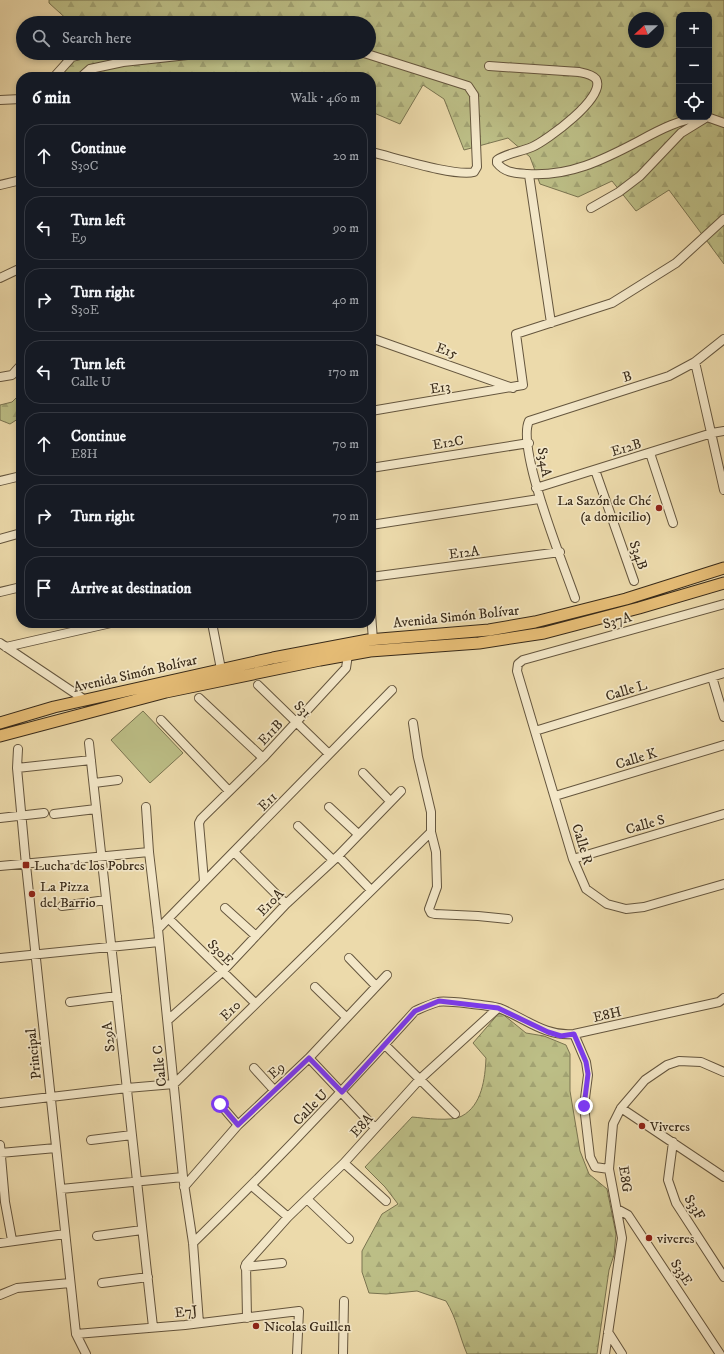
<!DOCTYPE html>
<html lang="en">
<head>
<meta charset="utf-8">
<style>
	:root { --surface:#171b24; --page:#20242c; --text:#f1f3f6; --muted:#9ea1a6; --line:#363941 }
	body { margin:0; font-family:"IM FELL DW Pica",serif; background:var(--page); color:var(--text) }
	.controls { position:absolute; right:12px; top:12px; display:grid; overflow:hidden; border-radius:8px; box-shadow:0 2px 6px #0003 }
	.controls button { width:36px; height:36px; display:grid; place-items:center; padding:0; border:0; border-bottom:1px solid var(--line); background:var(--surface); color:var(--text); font:20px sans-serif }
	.compass { position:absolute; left:628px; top:12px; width:36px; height:36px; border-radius:50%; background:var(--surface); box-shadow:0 2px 6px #0003; rotate:248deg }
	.stop { position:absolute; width:12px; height:12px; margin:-9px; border:3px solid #7c3aed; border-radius:50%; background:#fff }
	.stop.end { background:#7c3aed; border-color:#fff; box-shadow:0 1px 4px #0008 }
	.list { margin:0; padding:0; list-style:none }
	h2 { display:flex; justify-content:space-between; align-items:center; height:52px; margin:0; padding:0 16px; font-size:17px }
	h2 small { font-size:13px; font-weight:400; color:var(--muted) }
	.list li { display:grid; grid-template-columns:26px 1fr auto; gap:12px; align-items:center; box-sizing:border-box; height:64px; margin:0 8px 8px; padding:0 8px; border:1px solid var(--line); border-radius:16px }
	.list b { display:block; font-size:15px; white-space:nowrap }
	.list p { margin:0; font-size:13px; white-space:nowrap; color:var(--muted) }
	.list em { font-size:13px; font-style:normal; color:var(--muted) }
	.icon { flex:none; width:22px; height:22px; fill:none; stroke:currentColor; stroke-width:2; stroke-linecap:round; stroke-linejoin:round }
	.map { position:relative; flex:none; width:724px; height:1354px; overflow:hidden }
	.search { position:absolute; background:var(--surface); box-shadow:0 2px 6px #0003; left:16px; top:16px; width:360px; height:44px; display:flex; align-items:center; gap:10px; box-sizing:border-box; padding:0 14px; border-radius:22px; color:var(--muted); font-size:15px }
	.panel { position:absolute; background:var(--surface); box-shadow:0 2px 6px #0003; left:16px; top:72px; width:360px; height:556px; border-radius:16px }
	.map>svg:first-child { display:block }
</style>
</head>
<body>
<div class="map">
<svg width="724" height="1354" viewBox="0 0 724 1354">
	<defs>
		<pattern id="forest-firs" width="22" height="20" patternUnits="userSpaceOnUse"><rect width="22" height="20" fill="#bcbe86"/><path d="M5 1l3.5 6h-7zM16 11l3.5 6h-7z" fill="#a2a373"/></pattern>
	</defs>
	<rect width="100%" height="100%" fill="#ecdaab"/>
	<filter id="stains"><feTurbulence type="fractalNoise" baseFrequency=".005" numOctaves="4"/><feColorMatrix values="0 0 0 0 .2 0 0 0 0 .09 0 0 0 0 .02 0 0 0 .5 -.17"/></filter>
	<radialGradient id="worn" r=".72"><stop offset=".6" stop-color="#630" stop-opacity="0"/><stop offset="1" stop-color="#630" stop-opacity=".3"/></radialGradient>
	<path fill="url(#forest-firs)" stroke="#7a7450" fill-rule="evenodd" d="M49,0h675v264l-55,-74 -33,21 -24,-30 -34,16 -38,-13 -10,-27 -22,-19 -44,12 -20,-51 -21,-14 -23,39 -26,-11 -3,-36h-314l8,-24h304v-30h-298l-22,-20zM679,15h30v102h-30zM634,18h24v24h-24z
		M21,393v24l-11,7 -10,-4v-15l12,-3z
		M500,1012l26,21 18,3 22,9 4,9v37l10,60 9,23 18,15 9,45 -2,21 -5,15 -12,84h-130c-8,-19 -10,-35 -21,-53l-29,-10 -31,3 -17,-1 -7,-21v-21l20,-37 16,-10 -13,-17 -20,-20 47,-50c12,1 40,5 50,-1 20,-11 23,-37 24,-58l-13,-15z"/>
	<path fill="#bcbe86" stroke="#7a7450" d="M143,711l40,42 -33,30 -39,-43z"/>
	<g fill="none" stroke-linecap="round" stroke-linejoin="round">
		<g stroke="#65563e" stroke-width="10">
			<path id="minor" d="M110,53l35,3
				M364,53l104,33 6,9 3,72 -3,5c-19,5 -81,-15 -103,-20
				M489,66l90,6c5,1 13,2 17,7 11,18 -50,62 -64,68 -11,5 -25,6 -35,13v3c8,10 18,10 30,11 42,3 76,-14 112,-33 20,-11 43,-23 65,-24
				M54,77l18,-20 17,-4
				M81,77l9,-8 33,-7 83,-9
				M0,100l21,-1
				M707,117l17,6
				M529,175l22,148
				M0,185l21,-5
				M591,208l28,-16 21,-16 41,-43 26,-16
				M0,278l21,-10
				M371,338l142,50
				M695,362l29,128
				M0,377l12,-2 9,-10
				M371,411l152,-26 -7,-51 96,-31 64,-40 48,-44
				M650,453l23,70
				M371,468l158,-25
				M595,470l39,111
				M0,481l21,-5
				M536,488l176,-55 12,-2
				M371,525l168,-26
				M0,539l21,-6
				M371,577l189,-25
				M0,592l21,-5
				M575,598c-11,-32 -59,-150 -46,-177l140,-45 26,-14 29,-23
				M724,604l-201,56 -5,4 -1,7 56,188 13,30 21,15 19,5 18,-2 80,-23
				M371,614l2,26
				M212,623l9,46
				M0,643l85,57
				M6,647l105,-24
				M712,677l12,40
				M258,685l71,69
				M199,698l64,60
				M161,720l68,71
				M413,723l5,34 13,55v20l5,20 1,35 -8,22 2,4 4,1 43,2 30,3
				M535,731l189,-58
				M89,743l64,584
				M18,749l-1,19 9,97 50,469 10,20
				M17,768l74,-8
				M363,773l27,28
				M94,783l24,-3
				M555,796l169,-51
				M146,807l3,45 9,77 25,248 10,66 6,80
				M329,807l29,27
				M54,814l42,-5
				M0,818l44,-5
				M298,826l35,34
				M234,852l52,52
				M338,856l33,34
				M573,859l151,-45
				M0,866l149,-14
				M204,881l-5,-58 2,-4 62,-61 83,-90 2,-13
				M62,906l44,-6
				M225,908l31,28
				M169,919l86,84
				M158,929l234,-239
				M0,958l159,-16
				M349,958l27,28
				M315,987l31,30
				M70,1002l47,-6
				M168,1020l54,-48 64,-68 52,-48 63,-65
				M574,1034l12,28 2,13 -4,31 6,51 5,10 14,2
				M385,1045l70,69
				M309,1058l66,70
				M254,1068l20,22
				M0,1103l127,-15 47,-4 257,-252
				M220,1104l18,21
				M621,1108l103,69
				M91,1140l41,-5
				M673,1142l-5,38 8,23 48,74
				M0,1145l5,57 7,38
				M0,1153l56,-5
				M344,1163l42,38
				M252,1186l36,31
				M184,1187l54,-62 71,-67 78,-83
				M61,1189l122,-12
				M307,1199l42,40
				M617,1209l11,6 92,139
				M97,1236l45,-6
				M0,1243l65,-9
				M193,1243c77,-75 150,-152 222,-232 7,-3 15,-7 23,-9 7,-2 54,4 61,6 26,10 46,29 75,26l145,-32 5,-4
				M245,1267l37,-4
				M102,1283l46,-6
				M0,1295l17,-7 53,-5
				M247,1318l-1,-54 42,-47 56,-54 76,-84 78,-71
				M608,1332l14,22
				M76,1334l109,-9 114,-14 -2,43
				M343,1354l1,-53
				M605,1354l17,-116 -13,-69 4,-45 8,-16 24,-28 22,-15 12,-4 22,1 23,10"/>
		</g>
		<g stroke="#382a19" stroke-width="13">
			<path id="highway" d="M0,723l54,-16 219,-49 95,-18 121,-10 46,-8 91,-23 98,-31
				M0,736l166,-44 154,-32 50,-9 109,-8 65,-10 95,-25 85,-25"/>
		</g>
		<use href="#minor" stroke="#f3e7c8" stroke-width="8"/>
		<use href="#highway" stroke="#e6bd76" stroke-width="11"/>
	</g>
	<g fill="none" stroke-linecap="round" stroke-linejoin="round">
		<path stroke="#7c3aed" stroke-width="5" d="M220,1104l18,21 71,-67 33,34 73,-81 24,-10 59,7 50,24 13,4 13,-2 12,28 2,12 -4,32"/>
	</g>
	<g fill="#8f2418" stroke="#f3e7c8" stroke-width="1.5">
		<circle cx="659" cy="508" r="4"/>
		<rect x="22" y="861" width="8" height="8" rx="2"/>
		<circle cx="32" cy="894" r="4"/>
		<circle cx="642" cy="1126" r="4"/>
		<circle cx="649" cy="1238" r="4"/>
		<circle cx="256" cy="1326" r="4"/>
	</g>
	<g text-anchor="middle" stroke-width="3.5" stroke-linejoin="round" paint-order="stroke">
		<g font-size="14" fill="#382a19" stroke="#f3e7c8">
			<text transform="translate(447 350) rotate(20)" y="5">E15</text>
			<text transform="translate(627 376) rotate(-17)" y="5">B</text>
			<text transform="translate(440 387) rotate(-9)" y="5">E13</text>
			<text transform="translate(448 442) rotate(-9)" y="5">E12C</text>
			<text transform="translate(626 447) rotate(-17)" y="5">E12B</text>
			<text transform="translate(545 462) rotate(80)" y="5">S34A</text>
			<text transform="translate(464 552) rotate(-7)" y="5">E12A</text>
			<text transform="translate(639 555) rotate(70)" y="5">S34B</text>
			<text transform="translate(456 616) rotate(-6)" y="5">Avenida Simón Bolívar</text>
			<text transform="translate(617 620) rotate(-16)" y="5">S37A</text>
			<text transform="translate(135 673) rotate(-13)" y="5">Avenida Simón Bolívar</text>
			<text transform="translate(626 690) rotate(-17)" y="5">Calle L</text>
			<text transform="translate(303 709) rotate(44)" y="5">S31</text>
			<text transform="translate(270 732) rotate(-47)" y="5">E11B</text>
			<text transform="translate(636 758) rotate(-17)" y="5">Calle K</text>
			<text transform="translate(267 801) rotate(-45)" y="5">E11</text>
			<text transform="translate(645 824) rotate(-16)" y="5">Calle S</text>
			<text transform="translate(583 844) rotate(73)" y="5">Calle R</text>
			<text transform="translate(270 902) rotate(-46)" y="5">E10A</text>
			<text transform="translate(221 952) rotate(45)" y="5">S30E</text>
			<text transform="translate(230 1010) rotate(-45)" y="5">E10</text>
			<text transform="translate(607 1014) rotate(-13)" y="5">E8H</text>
			<text transform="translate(108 1037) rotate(-97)" y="5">S29A</text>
			<text transform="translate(33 1054) rotate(-96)" y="5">Principal</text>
			<text transform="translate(159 1066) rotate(-96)" y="5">Calle C</text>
			<text transform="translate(276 1070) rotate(-42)" y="5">E9</text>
			<text transform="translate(310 1107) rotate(-46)" y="5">Calle U</text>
			<text transform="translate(361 1125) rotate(-48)" y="5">E8A</text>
			<text transform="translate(626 1179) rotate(81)" y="5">E8G</text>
			<text transform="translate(695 1207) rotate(59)" y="5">S33F</text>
			<text transform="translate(682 1272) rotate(57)" y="5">S33E</text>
			<text transform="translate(186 1311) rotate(-6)" y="5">E7J</text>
		</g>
		<g font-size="14" fill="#382a19" stroke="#f3e7c8" text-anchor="start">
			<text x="651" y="505" text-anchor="end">La Sazón de Ché<tspan x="651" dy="16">(a domicilio)</tspan></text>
			<text x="34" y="870">Lucha de los Pobres</text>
			<text x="40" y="891">La Pizza<tspan x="40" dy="16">del Barrio</tspan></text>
			<text x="650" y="1131">Viveres</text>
			<text x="657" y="1243">viveres</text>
			<text x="264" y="1331">Nicolas Guillen</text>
		</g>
	</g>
	<rect width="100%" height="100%" filter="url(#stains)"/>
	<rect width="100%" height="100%" fill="url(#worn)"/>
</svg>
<div class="controls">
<button>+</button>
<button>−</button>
<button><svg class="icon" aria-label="locate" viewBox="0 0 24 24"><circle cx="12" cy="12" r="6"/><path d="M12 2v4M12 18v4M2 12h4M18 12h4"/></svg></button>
</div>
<svg class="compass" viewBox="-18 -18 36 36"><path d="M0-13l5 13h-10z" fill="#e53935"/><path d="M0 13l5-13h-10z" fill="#9ea1a6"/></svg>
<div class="stop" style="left:220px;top:1104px"></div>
<div class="stop end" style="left:584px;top:1106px"></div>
<div class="search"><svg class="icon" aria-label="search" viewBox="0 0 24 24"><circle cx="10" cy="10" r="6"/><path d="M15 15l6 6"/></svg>Search here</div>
<section class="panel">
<h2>6 min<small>Walk · 460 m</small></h2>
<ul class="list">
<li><svg class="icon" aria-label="ahead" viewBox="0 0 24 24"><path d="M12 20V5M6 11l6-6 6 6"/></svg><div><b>Continue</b><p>S30C</p></div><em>20 m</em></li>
<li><svg class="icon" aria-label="left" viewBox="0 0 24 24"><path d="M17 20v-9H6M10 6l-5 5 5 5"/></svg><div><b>Turn left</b><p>E9</p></div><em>90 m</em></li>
<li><svg class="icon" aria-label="right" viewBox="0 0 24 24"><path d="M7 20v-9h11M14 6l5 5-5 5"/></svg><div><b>Turn right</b><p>S30E</p></div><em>40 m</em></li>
<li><svg class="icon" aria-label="left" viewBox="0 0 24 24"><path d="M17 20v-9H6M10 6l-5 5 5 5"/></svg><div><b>Turn left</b><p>Calle U</p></div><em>170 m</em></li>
<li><svg class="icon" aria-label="ahead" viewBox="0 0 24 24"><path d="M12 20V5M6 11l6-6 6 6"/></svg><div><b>Continue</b><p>E8H</p></div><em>70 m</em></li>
<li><svg class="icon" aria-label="right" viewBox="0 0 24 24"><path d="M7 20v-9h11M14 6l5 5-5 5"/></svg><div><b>Turn right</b></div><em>70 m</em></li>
<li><svg class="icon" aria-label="arrive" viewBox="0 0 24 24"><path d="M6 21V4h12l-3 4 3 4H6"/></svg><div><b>Arrive at destination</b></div></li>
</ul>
</section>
</div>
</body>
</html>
